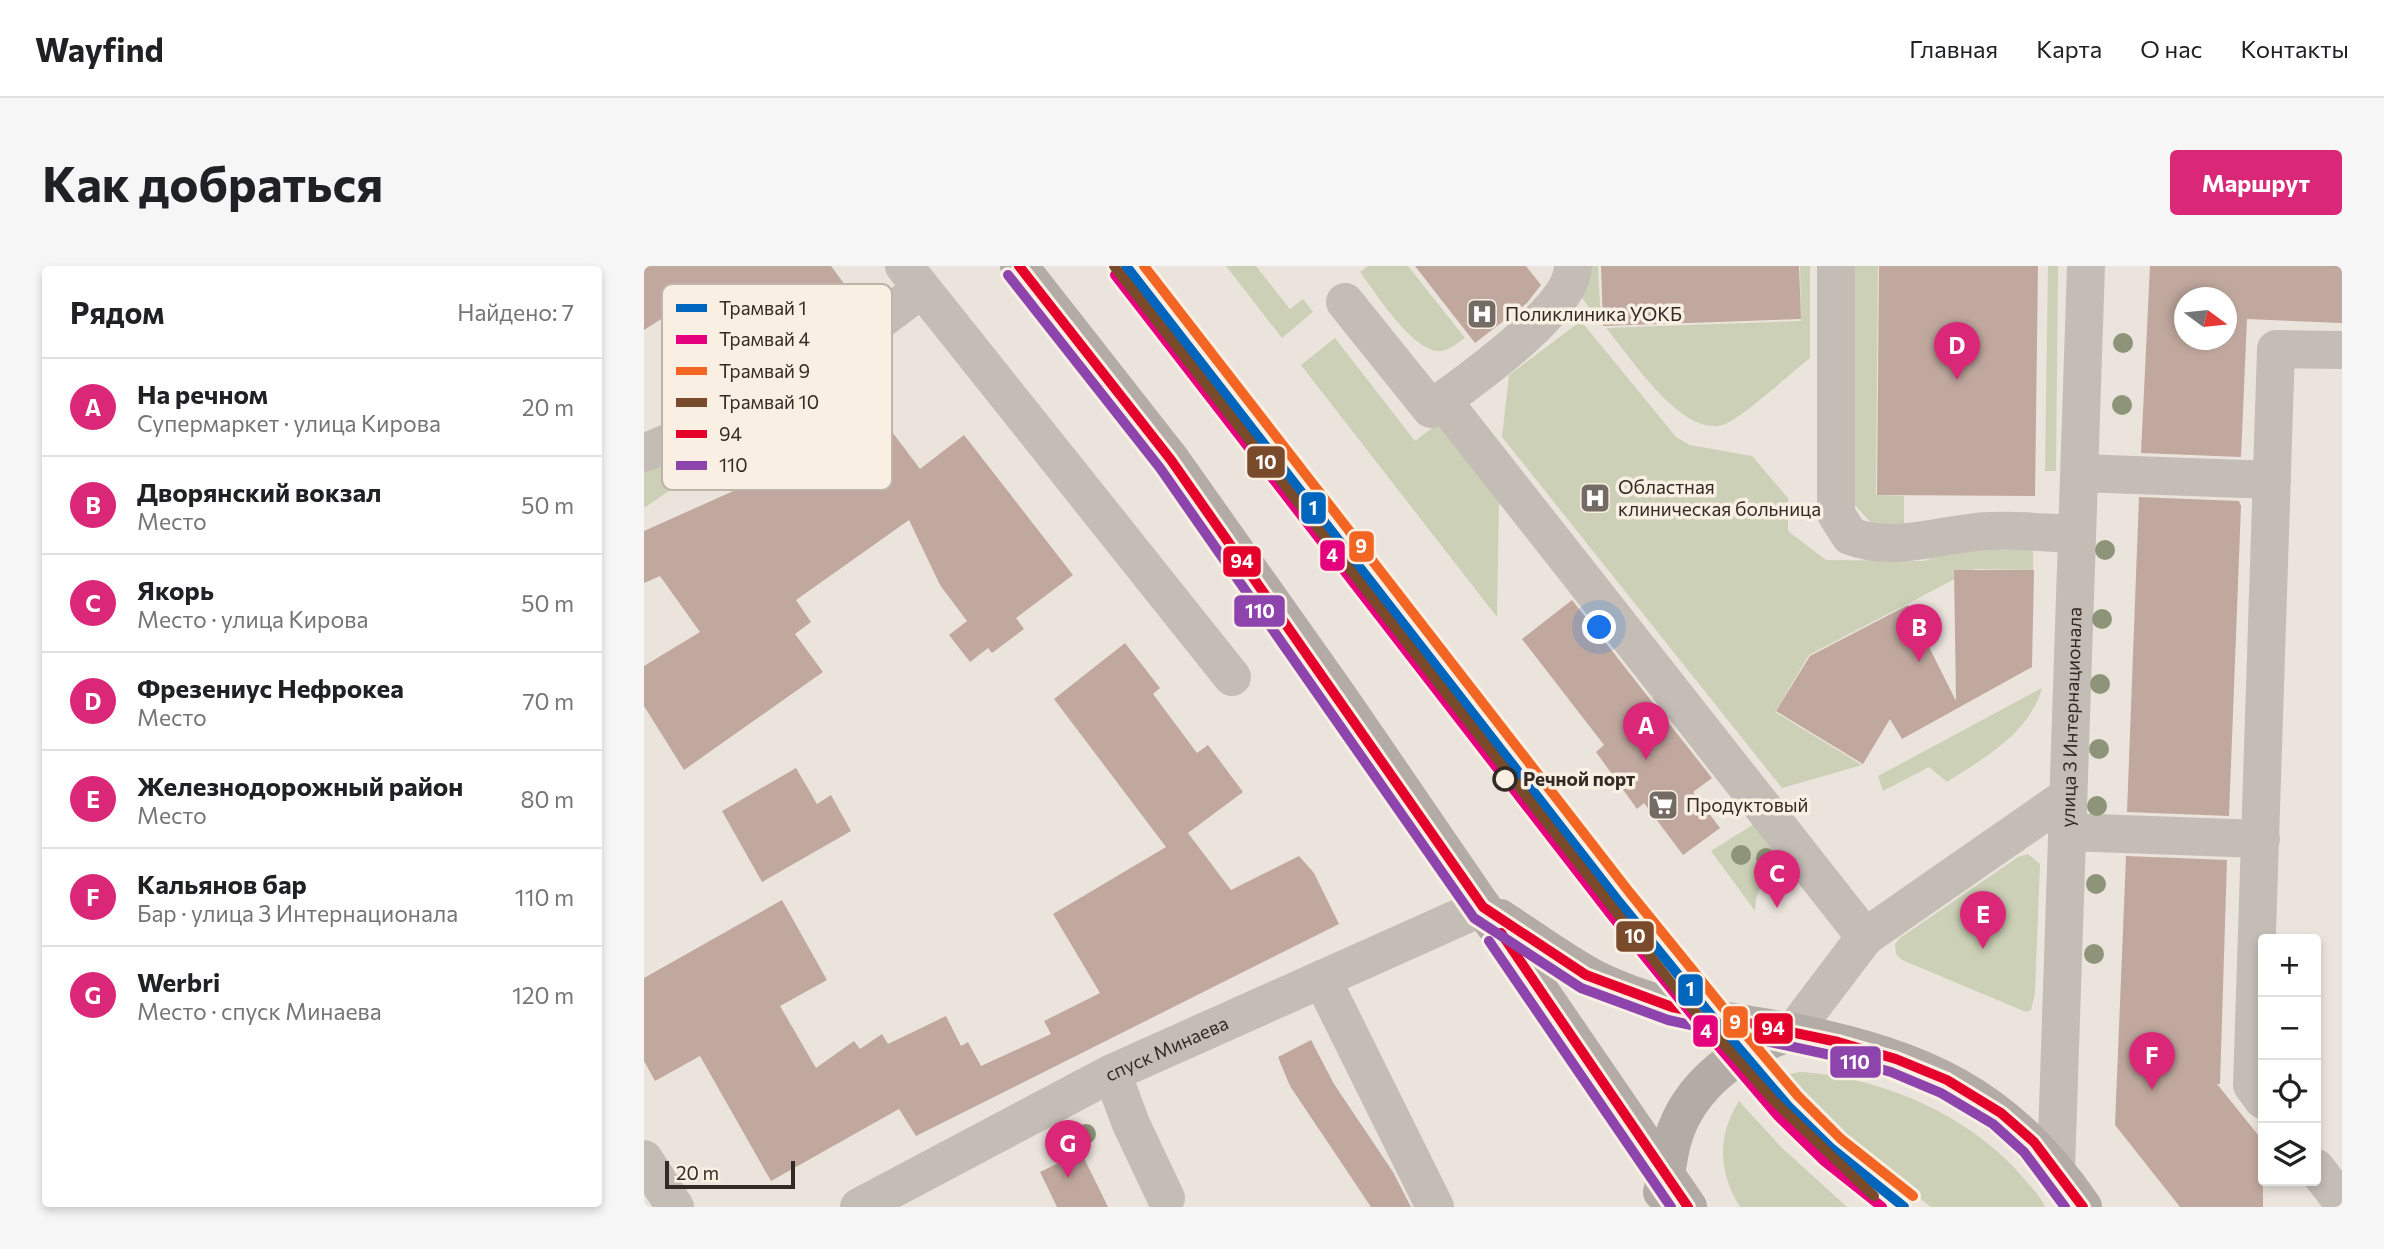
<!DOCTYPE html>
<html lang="ru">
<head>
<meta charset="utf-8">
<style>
	:root { --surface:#fff; --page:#f6f6f6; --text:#202124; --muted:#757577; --line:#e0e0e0; --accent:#db2777 }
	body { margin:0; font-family:Commissioner,sans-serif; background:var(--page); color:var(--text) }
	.controls { position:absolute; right:21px; bottom:21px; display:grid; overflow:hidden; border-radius:7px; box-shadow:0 4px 10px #0003 }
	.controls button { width:63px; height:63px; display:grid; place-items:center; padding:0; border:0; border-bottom:2px solid var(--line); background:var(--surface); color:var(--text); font:35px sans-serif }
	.compass { position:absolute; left:1530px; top:21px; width:63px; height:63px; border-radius:50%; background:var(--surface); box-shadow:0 4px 10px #0003; rotate:105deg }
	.scale { position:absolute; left:21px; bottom:18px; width:130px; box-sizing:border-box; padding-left:7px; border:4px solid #342a25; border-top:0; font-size:19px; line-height:24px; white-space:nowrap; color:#342a25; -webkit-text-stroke:5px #f9efe3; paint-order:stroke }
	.you { position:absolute; left:956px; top:362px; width:24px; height:24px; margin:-18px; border:5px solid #fff; border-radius:50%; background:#1a73e8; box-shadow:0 0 0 10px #1a73e833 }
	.badge { display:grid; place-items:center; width:46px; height:46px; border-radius:50%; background:var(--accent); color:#fff; font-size:23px; font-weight:700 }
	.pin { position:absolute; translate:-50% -58px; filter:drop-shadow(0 2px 4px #0008) }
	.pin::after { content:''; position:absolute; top:37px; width:24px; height:21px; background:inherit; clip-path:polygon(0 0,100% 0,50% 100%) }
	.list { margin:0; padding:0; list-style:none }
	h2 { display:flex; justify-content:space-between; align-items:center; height:91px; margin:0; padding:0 28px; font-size:30px }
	h2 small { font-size:23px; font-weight:400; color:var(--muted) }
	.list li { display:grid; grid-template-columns:46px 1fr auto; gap:21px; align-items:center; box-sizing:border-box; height:98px; padding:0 28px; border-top:2px solid var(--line) }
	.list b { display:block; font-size:26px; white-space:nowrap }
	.list p { margin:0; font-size:23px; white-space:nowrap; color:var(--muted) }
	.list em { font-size:23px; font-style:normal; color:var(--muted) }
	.icon { flex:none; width:38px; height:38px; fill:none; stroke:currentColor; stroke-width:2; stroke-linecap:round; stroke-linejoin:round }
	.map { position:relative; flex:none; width:1698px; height:941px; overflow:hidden; border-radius:7px }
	header { display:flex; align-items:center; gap:42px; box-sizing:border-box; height:98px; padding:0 35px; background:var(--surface); border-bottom:2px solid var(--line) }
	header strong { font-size:33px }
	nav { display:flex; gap:38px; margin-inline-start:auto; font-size:24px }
	.intro { display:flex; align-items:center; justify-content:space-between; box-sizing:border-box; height:168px; padding:0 42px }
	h1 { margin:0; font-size:49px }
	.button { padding:18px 32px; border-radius:7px; background:var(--accent); color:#fff; font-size:24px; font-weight:700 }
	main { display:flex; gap:42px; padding:0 42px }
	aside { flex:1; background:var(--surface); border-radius:7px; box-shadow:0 4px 10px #0003 }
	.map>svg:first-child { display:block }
</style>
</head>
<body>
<header>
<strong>Wayfind</strong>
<nav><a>Главная</a><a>Карта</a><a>О нас</a><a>Контакты</a></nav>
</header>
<div class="intro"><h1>Как добраться</h1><a class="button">Маршрут</a></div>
<main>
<aside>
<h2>Рядом<small>Найдено: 7</small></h2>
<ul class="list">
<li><span class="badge">A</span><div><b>На речном</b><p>Супермаркет · улица Кирова</p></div><em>20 m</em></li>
<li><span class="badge">B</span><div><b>Дворянский вокзал</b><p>Место</p></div><em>50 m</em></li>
<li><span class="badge">C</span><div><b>Якорь</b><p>Место · улица Кирова</p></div><em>50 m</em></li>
<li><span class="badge">D</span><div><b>Фрезениус Нефрокеа</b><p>Место</p></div><em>70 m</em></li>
<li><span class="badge">E</span><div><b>Железнодорожный район</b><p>Место</p></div><em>80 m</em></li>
<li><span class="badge">F</span><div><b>Кальянов бар</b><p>Бар · улица 3 Интернационала</p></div><em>110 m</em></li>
<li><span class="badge">G</span><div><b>Werbri</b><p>Место · спуск Минаева</p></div><em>120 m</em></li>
</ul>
</aside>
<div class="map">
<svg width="1698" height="941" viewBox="0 0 1698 941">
	<rect width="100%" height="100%" fill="#ebe4dd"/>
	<path fill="#ccd0b6" d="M582,0h30l34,43 13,-10 10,13 -31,26z
		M724,0h40l57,72c-8,5 -15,12 -24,13 -27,3 -66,-59 -81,-79z
		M942,0h12l3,57 -19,-25z
		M1156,0h10v92c-19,15 -66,58 -85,66 -42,16 -95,-68 -119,-96l195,-7z
		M1211,0h23l-2,229 28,1v31l-32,-3 -17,-19z
		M1404,0h10l-2,205h-11z
		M937,55l95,116 14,8 62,11 36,42v33l38,29 98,1 31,-11h78v20l-59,-1 -165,86 -34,57 87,53 -80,23 -280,-351 7,-62z
		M691,72l80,103 26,-20 58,75 -2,121 -196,-252z
		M40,184l11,23 -51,35v-41z
		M1398,422c-12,45 -58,70 -95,94l-18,-15 -46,24 -5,-15z
		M1113,556l38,56c-27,-7 -39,6 -40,33l-44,-60z
		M1384,588l12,10 -5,129 -4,17 -5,2 -124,-52 -6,-6 -1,-10 5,-6 118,-81z
		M1156,806c82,5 173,44 226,109 7,8 15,16 19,26h-114l-81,-63 -72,-68z
		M1095,835l42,46 66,60h-107c-22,-36 -23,-71 -1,-106z"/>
	<path fill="#c0a89e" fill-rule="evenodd" d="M0,0h187l17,23 -18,12 14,19 -75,56 -25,11 -47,-91 -53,34z
		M771,0h111l15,19 -14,18 -52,40z
		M957,0h198l2,53 -198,7z
		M1235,0h159l-3,230 -158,-1z
		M1506,0h192v57l-95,-4 -6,138 -100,-4zM1541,32h42v42h-42z
		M203,106l73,97 44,-34 109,140 -57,43 8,11 -32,24 -4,-5 -18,14 -21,-27 18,-14 -27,-36 -31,-65 -113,80 15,22 -16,12 28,38 -139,98 -40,-64v-40l56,-34 -40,-56 -16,7v-52l174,-78 -29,-38z
		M1495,231l100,4 2,5 -12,310 -102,-4z
		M1310,304h80l-2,97 -130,72 -12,-20 -27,45 -87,-53 34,-55 98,-51 48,96z
		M928,334l140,178 -19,14 27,36 -37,27 -39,-52 -7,6 -41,-57 8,-7 -82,-106z
		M481,377l35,45 -7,6 44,59 11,-8 35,47 -59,44 4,-3 43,57 68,-34 15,17 25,51 -423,212 -17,-27 -128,72 -71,-125 -45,25 -11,-20v-83l138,-78 45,80 -47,26 36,62 38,-27 6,8 22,-15 6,10 58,-28 15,30 7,-4 13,24 70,-32 -7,-13 56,-28 -47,-79 113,-67 -112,-148z
		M152,502l21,36 14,-9 20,36 -89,51 -40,-71z
		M1482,590l101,4 -7,224h-3l46,57v66h-83l-65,-82z
		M667,774l23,44 59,88 18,35h-40l-81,-121 -12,-29z
		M437,886l27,55h-51l-17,-35z"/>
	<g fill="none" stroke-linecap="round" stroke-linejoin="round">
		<g stroke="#c4bdb6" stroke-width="38">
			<path d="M260,0l328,411"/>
			<path d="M1192,0v248l14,22c39,15 79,2 118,-3 35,-5 74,0 109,1"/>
			<path d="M701,36l86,107c35,-26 142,-99 142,-143"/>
			<path d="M799,135l422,536"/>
			<path d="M0,187l136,-58 142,-106"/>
			<path d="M1436,207l192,7"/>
			<path d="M1423,566l194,7"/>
			<path d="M678,713l113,228"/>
			<path d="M1149,766l72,-95 203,-141"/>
			<path d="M468,807l19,51 35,74"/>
			<path d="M1619,834l-11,-15 24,-736 66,1"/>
			<path d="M0,893l31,48"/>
			<path d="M1672,902l26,34"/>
			<path id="s1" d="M1412,903l30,-903"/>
			<path id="s2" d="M215,941l253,-134 371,-166"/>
		</g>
		<path stroke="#b2aba6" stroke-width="38" d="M375,0l152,194 169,239 348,508
			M856,652c27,18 55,38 84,55 25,15 60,26 89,35 39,12 79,17 119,24 130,26 215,63 291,175
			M1018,926c5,-18 6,-36 11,-53 16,-55 68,-92 120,-107"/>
		<g stroke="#f9efe3" stroke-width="16">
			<path id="bus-1" d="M375,0l152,194 312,447 103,68 86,32 166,35 58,17 51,21 54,33 33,29 49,65
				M857,667l187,274"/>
		</g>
		<g stroke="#f9efe3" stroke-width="16">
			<path id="bus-2" d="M364,9l152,193 314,450 107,70 87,32 167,36 56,16 50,21 52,31 31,28 41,55
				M845,675l182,266"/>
		</g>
		<use href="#bus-1" stroke="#e4002b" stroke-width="10"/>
		<use href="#bus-2" stroke="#8e44ad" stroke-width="10"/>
		<g stroke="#f9efe3" stroke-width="16">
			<path id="tram-1" d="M482,0l493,636 95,117 74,87 44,43 72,58"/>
		</g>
		<g stroke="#f9efe3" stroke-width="16">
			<path id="tram-2" d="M471,9l493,636 95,117 75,88 45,44 59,47"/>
		</g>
		<g stroke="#f9efe3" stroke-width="16">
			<path id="tram-3" d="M500,0l486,627 95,117 73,86 43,43 72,57"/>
		</g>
		<g stroke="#f9efe3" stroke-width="16">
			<path id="tram-4" d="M470,0l569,732 91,103 100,95"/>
		</g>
		<use href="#tram-1" stroke="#0065bd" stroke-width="10"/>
		<use href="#tram-2" stroke="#e5007d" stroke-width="10"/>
		<use href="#tram-3" stroke="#f26522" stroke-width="10"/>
		<use href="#tram-4" stroke="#7a4b2a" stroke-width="10"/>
	</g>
	<g fill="#8e9479">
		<circle cx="1479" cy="77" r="10"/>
		<circle cx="1478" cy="139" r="10"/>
		<circle cx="1461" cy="284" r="10"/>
		<circle cx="1458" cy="353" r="10"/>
		<circle cx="1456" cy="418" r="10"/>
		<circle cx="1455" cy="483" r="10"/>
		<circle cx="1453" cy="540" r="10"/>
		<circle cx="1097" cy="589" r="10"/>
		<circle cx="1122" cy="592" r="10"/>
		<circle cx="1452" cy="618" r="10"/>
		<circle cx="1450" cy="688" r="10"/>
		<circle cx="442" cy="868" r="10"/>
	</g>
	<defs>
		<g id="hospital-square" transform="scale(1.575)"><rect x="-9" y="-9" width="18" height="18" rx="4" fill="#746b65" stroke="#f9efe3"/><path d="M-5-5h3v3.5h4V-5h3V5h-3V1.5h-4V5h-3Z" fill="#fff"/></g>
		<g id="supermarket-square" transform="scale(1.575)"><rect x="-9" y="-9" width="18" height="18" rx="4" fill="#746b65" stroke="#f9efe3"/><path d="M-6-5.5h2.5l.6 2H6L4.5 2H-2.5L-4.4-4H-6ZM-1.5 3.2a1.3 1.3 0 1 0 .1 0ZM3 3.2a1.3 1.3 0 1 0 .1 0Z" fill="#fff"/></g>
	</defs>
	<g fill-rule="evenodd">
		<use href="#hospital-square" x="838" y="48"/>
		<use href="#hospital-square" x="951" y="232"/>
		<use href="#supermarket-square" x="1019" y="539"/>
	</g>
	<circle fill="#f9efe3" stroke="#342a25" stroke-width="3.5" cx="861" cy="513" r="11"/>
	<g text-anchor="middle" stroke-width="7" stroke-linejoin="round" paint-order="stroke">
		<g font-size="19" fill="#342a25" stroke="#f9efe3" text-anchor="start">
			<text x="861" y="55">Поликлиника УОКБ</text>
			<text x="974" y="228">Областная<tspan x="974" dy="22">клиническая больница</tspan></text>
			<text x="1042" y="546">Продуктовый</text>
		</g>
		<g font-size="19" fill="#342a25" stroke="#f9efe3">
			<text dy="7" stroke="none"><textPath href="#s1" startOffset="452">улица 3 Интернационала</textPath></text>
			<text dy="7" stroke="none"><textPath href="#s2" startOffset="346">спуск Минаева</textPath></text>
		</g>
		<g font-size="19" font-weight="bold" fill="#342a25" stroke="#f9efe3" text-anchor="start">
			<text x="879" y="520">Речной порт</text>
		</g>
	</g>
	<rect x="18" y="18" width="230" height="206" rx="10" fill="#f9efe3" stroke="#beb4aa" stroke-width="2"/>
	<rect x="32" y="38" width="31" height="8" fill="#0065bd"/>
	<rect x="32" y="69" width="31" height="9" fill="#e5007d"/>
	<rect x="32" y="101" width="31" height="8" fill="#f26522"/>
	<rect x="32" y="132" width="31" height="9" fill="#7a4b2a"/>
	<rect x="32" y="164" width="31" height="8" fill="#e4002b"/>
	<rect x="32" y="195" width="31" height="9" fill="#8e44ad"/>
	<g font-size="19" fill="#342a25">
		<text x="75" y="49">Трамвай 1</text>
		<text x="75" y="80">Трамвай 4</text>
		<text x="75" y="112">Трамвай 9</text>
		<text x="75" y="143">Трамвай 10</text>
		<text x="75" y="175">94</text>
		<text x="75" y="206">110</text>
	</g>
	<g stroke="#f9efe3" stroke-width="2.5">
		<rect x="602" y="179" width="40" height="34" rx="7" fill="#7a4b2a"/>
		<rect x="656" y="225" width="27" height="34" rx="7" fill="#0065bd"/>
		<rect x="704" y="264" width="27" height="33" rx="7" fill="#f26522"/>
		<rect x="675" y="273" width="27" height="33" rx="7" fill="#e5007d"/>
		<rect x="578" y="279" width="40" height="33" rx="7" fill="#e4002b"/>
		<rect x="589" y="328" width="53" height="34" rx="7" fill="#8e44ad"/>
		<rect x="971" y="654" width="40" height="33" rx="7" fill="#7a4b2a"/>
		<rect x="1033" y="707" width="27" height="34" rx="7" fill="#0065bd"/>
		<rect x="1078" y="739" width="27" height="34" rx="7" fill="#f26522"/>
		<rect x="1109" y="746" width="41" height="33" rx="7" fill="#e4002b"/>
		<rect x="1048" y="748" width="27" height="34" rx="7" fill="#e5007d"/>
		<rect x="1185" y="779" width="53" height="34" rx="7" fill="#8e44ad"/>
	</g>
	<g font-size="19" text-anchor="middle" font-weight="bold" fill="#fff">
		<text x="622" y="203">10</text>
		<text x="669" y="249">1</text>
		<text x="717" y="287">9</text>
		<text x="688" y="296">4</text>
		<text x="598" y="302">94</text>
		<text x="616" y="352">110</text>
		<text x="991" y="677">10</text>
		<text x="1046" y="730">1</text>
		<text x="1091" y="763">9</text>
		<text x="1129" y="769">94</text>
		<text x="1062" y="772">4</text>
		<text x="1211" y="803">110</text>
	</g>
</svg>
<div class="controls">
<button>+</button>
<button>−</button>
<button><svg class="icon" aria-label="locate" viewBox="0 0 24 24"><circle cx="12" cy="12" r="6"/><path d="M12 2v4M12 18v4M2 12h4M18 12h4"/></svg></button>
<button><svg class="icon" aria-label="layers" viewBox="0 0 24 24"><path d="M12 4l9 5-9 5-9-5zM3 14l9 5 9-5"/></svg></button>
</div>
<svg class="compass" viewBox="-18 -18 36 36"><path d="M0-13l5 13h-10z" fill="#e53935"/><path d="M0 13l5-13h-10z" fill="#757577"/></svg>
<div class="scale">20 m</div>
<div class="you"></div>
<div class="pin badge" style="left:1002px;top:494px">A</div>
<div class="pin badge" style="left:1275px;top:396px">B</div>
<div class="pin badge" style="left:1133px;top:642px">C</div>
<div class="pin badge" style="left:1313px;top:114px">D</div>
<div class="pin badge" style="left:1339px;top:683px">E</div>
<div class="pin badge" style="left:1508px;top:824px">F</div>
<div class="pin badge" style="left:424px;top:912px">G</div>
</div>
</main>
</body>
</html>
